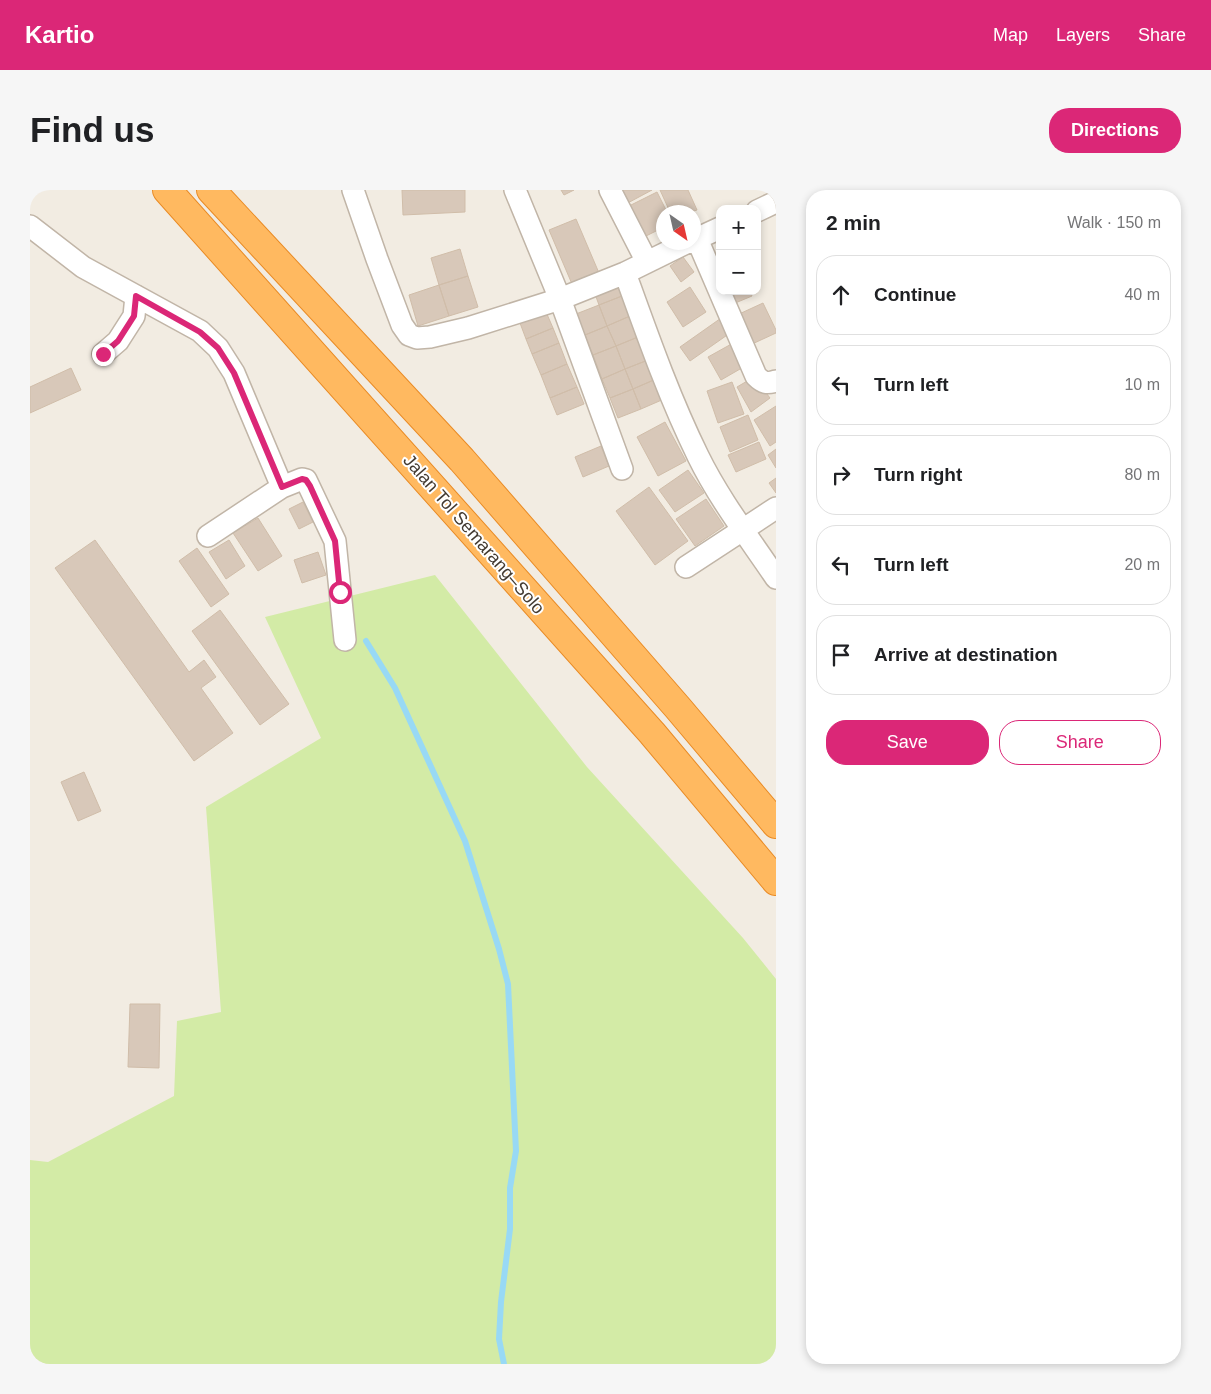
<!DOCTYPE html>
<html lang="en">
<head>
<meta charset="utf-8">
<style>
	:root { --surface:#fff; --page:#f6f6f6; --text:#202124; --muted:#757577; --line:#e0e0e0; --accent:#db2777 }
	body { margin:0; font-family:Helvetica,sans-serif; background:var(--page); color:var(--text) }
	.controls { position:absolute; right:15px; top:15px; display:grid; overflow:hidden; border-radius:10px; box-shadow:0 2px 8px #0003 }
	.controls button { width:45px; height:45px; display:grid; place-items:center; padding:0; border:0; border-bottom:1px solid var(--line); background:var(--surface); color:var(--text); font:25px sans-serif }
	.compass { position:absolute; left:626px; top:15px; width:45px; height:45px; border-radius:50%; background:var(--surface); box-shadow:0 2px 8px #0003; rotate:146deg }
	.stop { position:absolute; width:15px; height:15px; margin:-11px; border:4px solid #db2777; border-radius:50%; background:#fff }
	.stop.end { background:#db2777; border-color:#fff; box-shadow:0 1px 5px #0008 }
	.list { margin:0; padding:0; list-style:none }
	h2 { display:flex; justify-content:space-between; align-items:center; height:65px; margin:0; padding:0 20px; font-size:21px }
	h2 small { font-size:16px; font-weight:400; color:var(--muted) }
	.list li { display:grid; grid-template-columns:32px 1fr auto; gap:15px; align-items:center; box-sizing:border-box; height:80px; margin:0 10px 10px; padding:0 10px; border:1px solid var(--line); border-radius:20px }
	.list b { display:block; font-size:19px; white-space:nowrap }
	.list em { font-size:16px; font-style:normal; color:var(--muted) }
	.actions { display:flex; gap:10px; padding:15px 20px }
	.actions a { flex:1; padding:11px 0; border:1px solid var(--accent); border-radius:20px; text-align:center; font-size:18px; color:var(--accent) }
	.actions .main { background:var(--accent); color:#fff }
	.icon { flex:none; width:28px; height:28px; fill:none; stroke:currentColor; stroke-width:2; stroke-linecap:round; stroke-linejoin:round }
	.map { position:relative; flex:none; width:746px; height:1174px; overflow:hidden; border-radius:20px }
	header { display:flex; align-items:center; gap:30px; box-sizing:border-box; height:70px; padding:0 25px; background:var(--accent); color:#fff }
	header strong { font-size:24px }
	nav { display:flex; gap:28px; margin-inline-start:auto; font-size:18px }
	.intro { display:flex; align-items:center; justify-content:space-between; box-sizing:border-box; height:120px; padding:0 30px }
	h1 { margin:0; font-size:35px }
	.button { padding:12px 22px; border-radius:20px; background:var(--accent); color:#fff; font-size:18px; font-weight:700 }
	main { display:flex; gap:30px; padding:0 30px }
	aside { flex:1; background:var(--surface); border-radius:20px; box-shadow:0 2px 8px #0003 }
	.map>svg:first-child { display:block }
</style>
</head>
<body>
<header>
<strong>Kartio</strong>
<nav><a>Map</a><a>Layers</a><a>Share</a></nav>
</header>
<div class="intro"><h1>Find us</h1><a class="button">Directions</a></div>
<main>
<div class="map">
<svg width="746" height="1174" viewBox="0 0 746 1174">
	<rect width="100%" height="100%" fill="#f2ece2"/>
	<path fill="#d3eba6" d="M405,385l152,192 156,171 33,41v385h-746v-204l18,2 126,-66 3,-75 44,-9 -15,-205 115,-69 -56,-121z"/>
	<g fill="none" stroke-linecap="round" stroke-linejoin="round">
		<path stroke="#98d9f5" stroke-width="6" d="M336,451l29,47 70,153 34,108 9,35 8,167 -6,37v41l-9,73 -2,37 5,25"/>
	</g>
	<path fill="#d8c8b9" stroke="#d0bda9" d="M372,0h63v22l-62,3z
		M531,0h13l-10,5z
		M586,0h36l-28,15z
		M630,0h28l9,20 -6,2h-21z
		M627,2l10,20h-3v15l-24,12 -15,-31z
		M546,29l23,54 -27,11 -23,-54z
		M430,59l8,27 -29,9 -8,-27z
		M653,67l11,15 -13,10 -11,-16z
		M438,86l10,31 -29,9 -10,-31z
		M409,95l10,31 -31,10 -9,-31z
		M587,95l5,11 -23,9 -4,-11z
		M660,97l16,25 -23,15 -16,-25z
		M693,101h27l2,5 -24,10z
		M592,106l8,20 -23,10 -8,-21z
		M733,113l13,27v3l-26,12 -13,-30z
		M569,115l8,21 -22,9 -9,-21z
		M516,122l7,16 -27,11 -6,-16z
		M600,126l8,21 -22,9 -9,-20z
		M694,126l9,15 -43,30 -10,-14z
		M577,136l9,20 -23,9 -8,-20z
		M523,138l6,15 -27,11 -6,-15z
		M608,147l10,23 -23,9 -9,-23z
		M705,152l12,23 -26,15 -13,-23z
		M529,153l8,21 -26,11 -9,-21z
		M586,156l9,23 -23,10 -9,-24z
		M618,170l8,19 -23,10 -8,-20z
		M537,174l10,23 -27,11 -9,-23z
		M41,178l10,22 -51,23v-26z
		M595,179l8,20 -23,9 -8,-19z
		M724,187l16,21 -19,14 -14,-25z
		M626,189l8,20 -23,10 -8,-20z
		M702,192l12,32 -26,9 -11,-32z
		M547,197l7,17 -27,11 -7,-17z
		M603,199l8,20 -23,9 -8,-20z
		M746,216v36l-6,4 -16,-26z
		M718,225l10,25 -28,12 -10,-25z
		M635,232l21,39 -28,15 -21,-39z
		M729,252l7,17 -30,13 -8,-17z
		M571,256l8,20 -26,11 -8,-20z
		M746,259v19l-8,-13z
		M658,280l16,23 -29,19 -16,-22z
		M746,288v15l-7,-10z
		M619,297l39,54 -33,24 -39,-54z
		M676,309l18,27 -29,20 -19,-27z
		M273,312l10,20 -14,7 -10,-20z
		M228,328l24,38 -24,15 -25,-38z
		M65,350l94,132 15,-12 12,17 -15,11 32,45 -39,28 -139,-193z
		M199,350l16,26 -19,13 -17,-27z
		M167,358l32,46 -18,13 -32,-46z
		M288,362l8,23 -24,8 -8,-23z
		M190,420l69,94 -29,21 -68,-94z
		M54,582l17,39 -23,10 -17,-39z
		M100,814h30l-1,64 -31,-1z"/>
	<g fill="none" stroke-linecap="round" stroke-linejoin="round">
		<g stroke="#c1b5a7" stroke-width="24">
			<path id="street" d="M323,0l24,69 25,66 7,10 8,3 13,-1 38,-9 92,-29 65,-26 63,-31
				M485,0l45,109 62,170
				M580,0l37,72
				M727,21l19,-9
				M0,36l53,41 117,64 18,17 16,25 48,114 -74,49
				M667,49l59,137c7,7 11,8 20,5
				M664,50l26,-12
				M595,83c22,61 44,124 73,183 21,43 51,82 78,122
				M73,164l15,-13 16,-25 2,-20
				M252,297l20,-8 4,1 29,61 10,99
				M656,377l90,-59"/>
		</g>
		<g stroke="#e98b25" stroke-width="30">
			<path id="highway" d="M137,0l485,543 124,148
				M181,0l251,270 216,248 98,116"/>
		</g>
		<use href="#street" stroke="#fff" stroke-width="21"/>
		<use href="#highway" stroke="#ffb960" stroke-width="28"/>
	</g>
	<g fill="none" stroke-linecap="round" stroke-linejoin="round">
		<path stroke="#db2777" stroke-width="6" d="M73,164l15,-13 16,-25 2,-20 64,36 18,16 16,25 48,114 20,-8 4,1 4,6 25,55 5,51"/>
	</g>
	<g text-anchor="middle" stroke-width="4" stroke-linejoin="round" paint-order="stroke">
		<g font-size="18" fill="#443b32" stroke="#fff">
			<text transform="translate(444 344) rotate(49)" y="6">Jalan Tol Semarang–Solo</text>
		</g>
	</g>
</svg>
<div class="controls">
<button>+</button>
<button>−</button>
</div>
<svg class="compass" viewBox="-18 -18 36 36"><path d="M0-13l5 13h-10z" fill="#e53935"/><path d="M0 13l5-13h-10z" fill="#757577"/></svg>
<div class="stop" style="left:310px;top:402px"></div>
<div class="stop end" style="left:73px;top:164px"></div>
</div>
<aside>
<h2>2 min<small>Walk · 150 m</small></h2>
<ul class="list">
<li><svg class="icon" aria-label="ahead" viewBox="0 0 24 24"><path d="M12 20V5M6 11l6-6 6 6"/></svg><div><b>Continue</b></div><em>40 m</em></li>
<li><svg class="icon" aria-label="left" viewBox="0 0 24 24"><path d="M17 20v-9H6M10 6l-5 5 5 5"/></svg><div><b>Turn left</b></div><em>10 m</em></li>
<li><svg class="icon" aria-label="right" viewBox="0 0 24 24"><path d="M7 20v-9h11M14 6l5 5-5 5"/></svg><div><b>Turn right</b></div><em>80 m</em></li>
<li><svg class="icon" aria-label="left" viewBox="0 0 24 24"><path d="M17 20v-9H6M10 6l-5 5 5 5"/></svg><div><b>Turn left</b></div><em>20 m</em></li>
<li><svg class="icon" aria-label="arrive" viewBox="0 0 24 24"><path d="M6 21V4h12l-3 4 3 4H6"/></svg><div><b>Arrive at destination</b></div></li>
</ul>
<div class="actions"><a class="main">Save</a><a>Share</a></div>
</aside>
</main>
</body>
</html>
